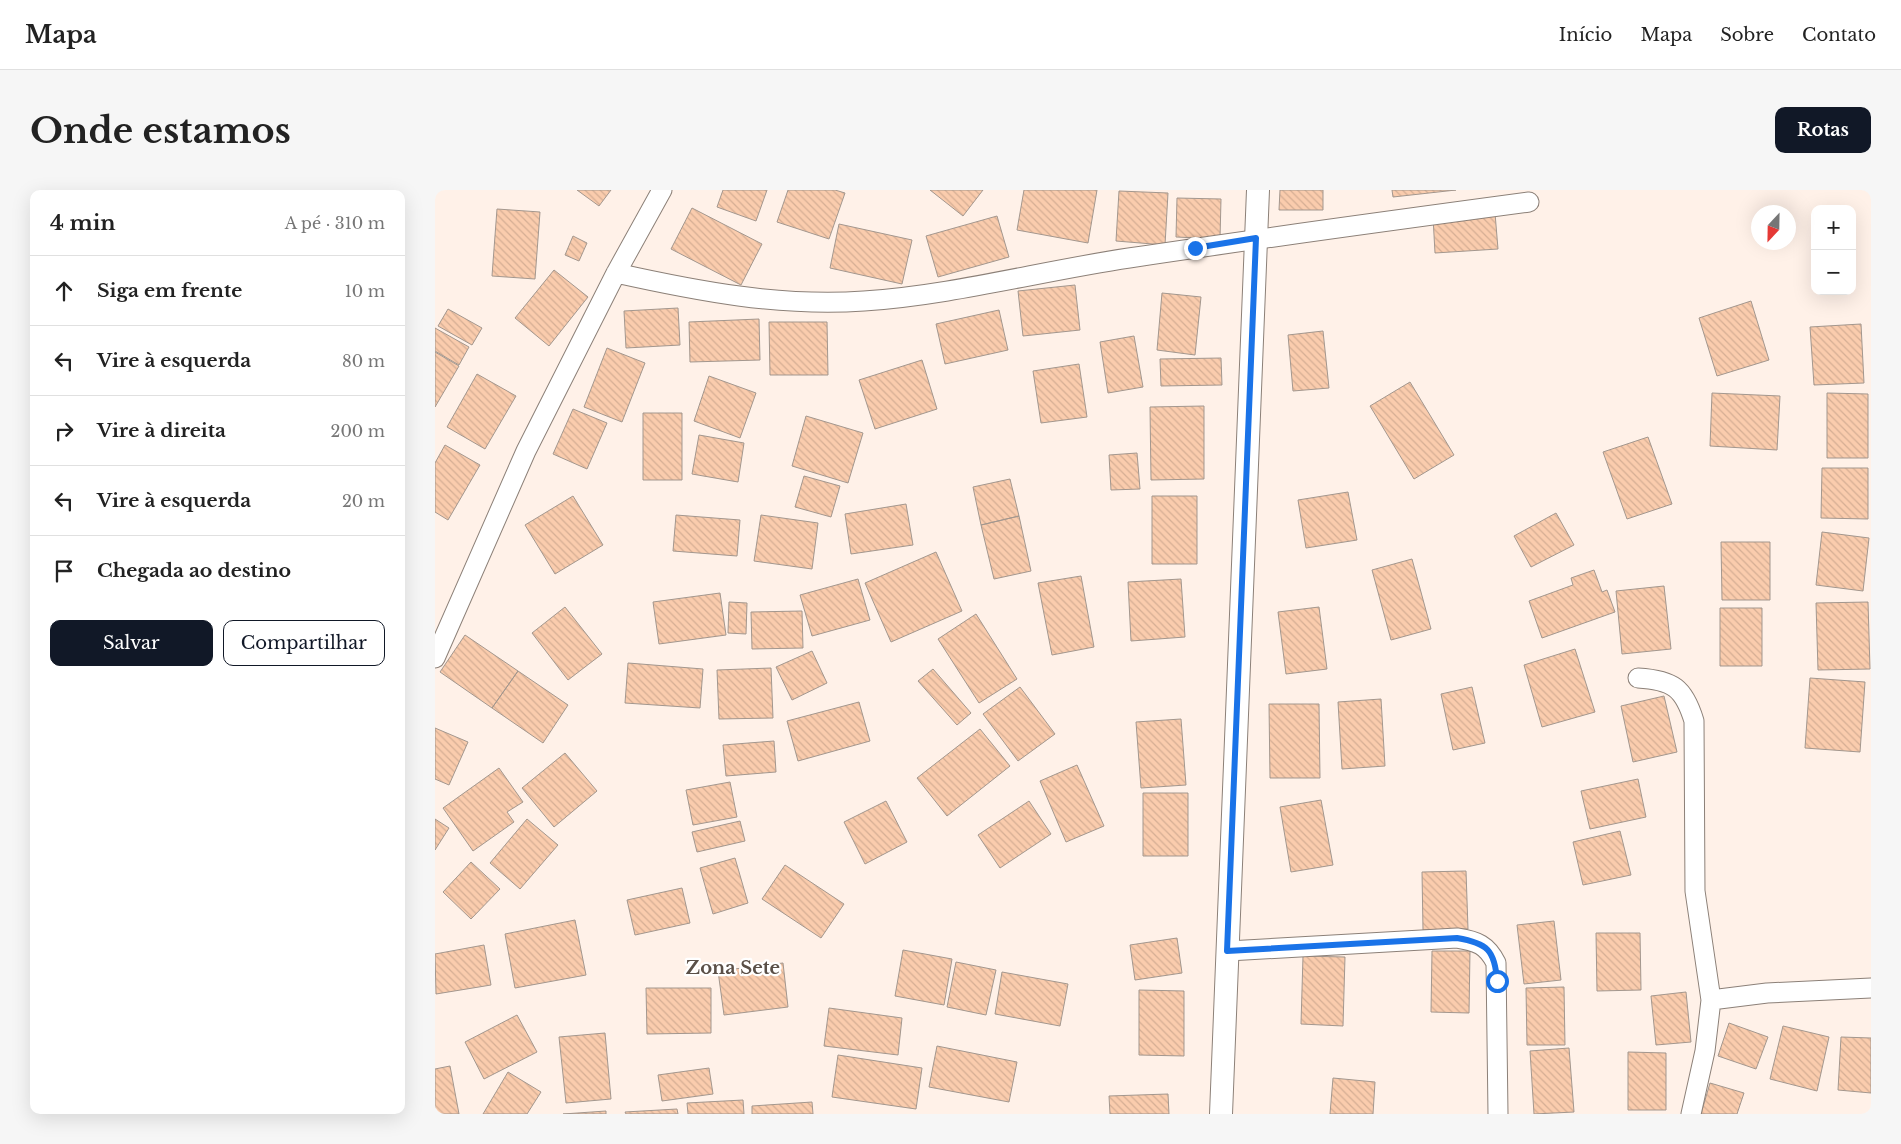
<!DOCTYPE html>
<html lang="pt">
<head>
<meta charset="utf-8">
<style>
	:root { --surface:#fff; --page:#f6f6f6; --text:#222; --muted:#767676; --line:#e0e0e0; --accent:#111827 }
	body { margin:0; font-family:"Libre Baskerville",serif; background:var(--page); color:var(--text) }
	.controls { position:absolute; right:15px; top:15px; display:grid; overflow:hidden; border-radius:10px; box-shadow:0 5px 20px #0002 }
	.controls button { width:45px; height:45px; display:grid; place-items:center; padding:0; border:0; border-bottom:1px solid var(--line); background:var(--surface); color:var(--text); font:25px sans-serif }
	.compass { position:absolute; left:1316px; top:15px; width:45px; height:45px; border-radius:50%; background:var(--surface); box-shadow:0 5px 20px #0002; rotate:202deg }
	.stop { position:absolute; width:15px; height:15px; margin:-11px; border:4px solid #1a73e8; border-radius:50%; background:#fff }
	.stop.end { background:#1a73e8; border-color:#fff; box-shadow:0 1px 5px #0008 }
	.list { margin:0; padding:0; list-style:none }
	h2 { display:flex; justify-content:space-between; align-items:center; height:65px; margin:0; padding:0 20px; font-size:21px }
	h2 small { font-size:16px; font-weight:400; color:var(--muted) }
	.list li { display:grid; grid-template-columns:32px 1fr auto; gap:15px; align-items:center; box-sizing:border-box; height:70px; padding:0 20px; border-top:1px solid var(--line) }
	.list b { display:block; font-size:19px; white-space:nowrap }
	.list em { font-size:16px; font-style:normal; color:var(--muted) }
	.actions { display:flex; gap:10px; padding:15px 20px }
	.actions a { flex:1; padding:11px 0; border:1px solid var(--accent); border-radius:10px; text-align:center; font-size:18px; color:var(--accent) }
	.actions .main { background:var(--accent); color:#fff }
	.icon { flex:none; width:28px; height:28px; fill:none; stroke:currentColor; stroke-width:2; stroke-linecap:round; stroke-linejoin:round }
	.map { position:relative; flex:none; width:1436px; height:924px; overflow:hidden; border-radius:10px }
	header { display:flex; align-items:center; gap:30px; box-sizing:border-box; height:70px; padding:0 25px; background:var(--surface); border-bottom:1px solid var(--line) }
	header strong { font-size:24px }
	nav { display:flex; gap:28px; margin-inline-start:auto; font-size:18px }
	.intro { display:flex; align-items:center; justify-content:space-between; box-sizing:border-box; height:120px; padding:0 30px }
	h1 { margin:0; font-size:35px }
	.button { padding:12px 22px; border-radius:10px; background:var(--accent); color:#fff; font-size:18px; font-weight:700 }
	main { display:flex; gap:30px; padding:0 30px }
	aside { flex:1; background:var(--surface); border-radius:10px; box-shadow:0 5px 20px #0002 }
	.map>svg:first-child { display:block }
</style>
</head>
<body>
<header>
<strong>Mapa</strong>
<nav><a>Início</a><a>Mapa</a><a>Sobre</a><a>Contato</a></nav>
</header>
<div class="intro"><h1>Onde estamos</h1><a class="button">Rotas</a></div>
<main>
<aside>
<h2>4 min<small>A pé · 310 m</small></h2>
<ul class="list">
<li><svg class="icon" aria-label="ahead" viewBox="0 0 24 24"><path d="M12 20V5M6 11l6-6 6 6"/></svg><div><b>Siga em frente</b></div><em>10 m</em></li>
<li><svg class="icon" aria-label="left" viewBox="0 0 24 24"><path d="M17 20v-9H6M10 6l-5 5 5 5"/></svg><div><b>Vire à esquerda</b></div><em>80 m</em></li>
<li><svg class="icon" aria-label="right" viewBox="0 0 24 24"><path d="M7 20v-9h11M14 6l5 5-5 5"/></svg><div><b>Vire à direita</b></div><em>200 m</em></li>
<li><svg class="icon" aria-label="left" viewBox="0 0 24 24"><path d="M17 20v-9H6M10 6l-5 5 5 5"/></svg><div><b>Vire à esquerda</b></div><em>20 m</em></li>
<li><svg class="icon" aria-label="arrive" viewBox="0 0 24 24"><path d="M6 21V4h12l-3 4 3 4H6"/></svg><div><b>Chegada ao destino</b></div></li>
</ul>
<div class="actions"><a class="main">Salvar</a><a>Compartilhar</a></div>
</aside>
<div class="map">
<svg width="1436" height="924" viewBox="0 0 1436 924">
	<defs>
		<pattern id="building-back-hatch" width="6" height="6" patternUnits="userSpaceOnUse" patternTransform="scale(1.25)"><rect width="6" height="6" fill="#faccad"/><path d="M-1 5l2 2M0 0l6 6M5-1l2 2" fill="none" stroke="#d5ae94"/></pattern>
	</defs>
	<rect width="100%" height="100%" fill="#fff1e8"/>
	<path fill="url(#building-back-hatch)" stroke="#a3978e" d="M142,0h34l-12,16z
		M288,0h44l-11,31 -39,-14z
		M353,0h47l10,3 -16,46 -52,-17z
		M495,0h53l-20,26z
		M589,0h73l-9,53 -71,-13z
		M845,0h43v20h-44z
		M957,0h64l-63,7z
		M684,1l49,2 -3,52 -49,-4z
		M742,8l44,1 -1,40 -44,-2z
		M257,18l70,36 -21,41 -70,-36z
		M62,19l43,3 -5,67 -43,-3z
		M1060,23l3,36 -63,4 -2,-36z
		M562,26l12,41 -71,20 -12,-41z
		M404,34l73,16 -10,44 -72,-16z
		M138,46l14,7 -8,18 -14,-6z
		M119,80l34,27 -39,49 -34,-28z
		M640,95l5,45 -57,6 -5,-45z
		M727,103l39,4 -6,58 -38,-5z
		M1316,111l18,59 -52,16 -18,-58z
		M243,118l2,37 -54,3 -2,-37z
		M13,119l34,19 -10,17 -34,-19z
		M564,120l9,40 -63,14 -9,-40z
		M324,129l1,41 -70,2 -1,-40z
		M334,132h58l1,53h-58z
		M1426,134l3,59 -50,2 -4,-58z
		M0,138l34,19 -10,18 -24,-14z
		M888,141l6,57 -36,3 -5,-56z
		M699,146l9,51 -35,6 -8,-51z
		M172,158l38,15 -23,59 -38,-15z
		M0,162l24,14 -24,41z
		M786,168l1,27 -61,1 -1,-27z
		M487,170l15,49 -62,20 -16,-49z
		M644,174l8,53 -46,6 -8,-52z
		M42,184l39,22 -31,53 -38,-22z
		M274,186l47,17 -16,45 -46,-17z
		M975,192l44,73 -40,24 -44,-73z
		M1277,203l68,3 -3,54 -67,-4z
		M1392,203l41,1v64h-41z
		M769,216v73l-53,1 -1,-73z
		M138,219l34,14 -20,46 -34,-15z
		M208,223h39v67h-39z
		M371,226l57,17 -15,50 -56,-17z
		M264,245l45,8 -6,39 -46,-8z
		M1213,247l24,67 -45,15 -24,-67z
		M10,255l35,20 -32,55 -13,-8v-49z
		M702,263l3,36 -29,1 -2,-35z
		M1387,278h46v51l-47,-1z
		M369,286l36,10 -9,31 -36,-10z
		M575,289l9,37 -38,9 -8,-38z
		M913,302l9,48 -51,8 -8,-48z
		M138,306l30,49 -48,29 -30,-49z
		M717,306h45v68h-45z
		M471,314l7,41 -62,9 -6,-40z
		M1121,323l18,32 -43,22 -17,-31z
		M241,325l64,5 -3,36 -64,-5z
		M326,325l57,8 -6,46 -58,-8z
		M584,326l12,55 -37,8 -13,-54z
		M1387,342l47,6 -6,53 -47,-6z
		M1286,352h49v58h-48z
		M501,362l26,59 -71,31 -26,-59z
		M977,369l19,70 -40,11 -19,-70z
		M1159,380l8,22 5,-2 8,22 -73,26 -13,-37 44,-16 -2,-7z
		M646,386l13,71 -42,8 -14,-72z
		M423,389l12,41 -58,16 -12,-41z
		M746,389l4,58 -54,4 -3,-59z
		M1229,396l7,63 -49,5 -6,-63z
		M285,403l6,42 -67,9 -6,-42z
		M294,412l18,1 -1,31 -18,-1z
		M1433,412l2,67 -52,1 -2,-67z
		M130,417l37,47 -34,26 -36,-47z
		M884,417l8,62 -41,5 -8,-62z
		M1285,418h42v58h-42z
		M367,421l1,37 -51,1 -1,-37z
		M541,424l41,65 -38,24 -41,-64z
		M30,445l53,36 -26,37 -52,-36z
		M1140,459l20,63 -53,15 -18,-62z
		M377,461l15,32 -35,17 -16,-33z
		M193,473l75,6 -3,39 -75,-5z
		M336,478l2,50 -54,1 -2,-49z
		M498,479l38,44 -14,12 -39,-44z
		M83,481l50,34 -25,38 -51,-35z
		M1375,488l55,4 -5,70 -55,-4z
		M585,497l35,47 -37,27 -35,-47z
		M1037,497l13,56 -32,7 -12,-56z
		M1229,506l13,56 -44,10 -12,-56z
		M946,509l4,67 -43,3 -4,-67z
		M424,512l11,39 -72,20 -11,-40z
		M834,514h50l1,74h-50z
		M746,529l5,66 -45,3 -5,-66z
		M0,538l33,14 -19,43 -14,-6z
		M545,539l30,37 -63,50 -30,-38z
		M339,551l2,31 -50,4 -3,-31z
		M130,563l32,38 -43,36 -32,-39z
		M642,575l27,61 -38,16 -26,-61z
		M64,578l24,34 -16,10 7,10 -41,29 -30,-43z
		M1203,589l8,38 -56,12 -9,-38z
		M295,592l7,35 -44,8 -7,-35z
		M708,603h45v63h-45z
		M886,610l12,65 -42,7 -11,-65z
		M451,611l21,41 -42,22 -21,-42z
		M594,611l22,33 -51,34 -22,-33z
		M0,629l14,9 -14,22z
		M92,629l31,26 -38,44 -30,-26z
		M305,631l5,20 -48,11 -5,-20z
		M1185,641l11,44 -48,10 -10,-43z
		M300,668l13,45 -35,11 -13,-46z
		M36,672l29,27 -29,30 -28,-27z
		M350,675l59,39 -23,34 -59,-39z
		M1031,681l2,58 -45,1 -1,-58z
		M247,698l8,35 -55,12 -8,-35z
		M140,730l11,55 -71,13 -10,-54z
		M1119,731l7,59 -37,4 -7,-59z
		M1161,743h44l1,57 -44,1z
		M742,748l5,35 -47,7 -5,-35z
		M49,755l7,40 -55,9 -1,-40z
		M468,760l49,9 -8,46 -49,-9z
		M997,761h38l-1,62 -38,-1z
		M868,766l42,1 -2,69 -42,-2z
		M521,772l40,8 -10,45 -39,-8z
		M348,773l5,44 -64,8 -6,-44z
		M567,782l66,12 -8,42 -65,-12z
		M1129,797l1,58h-38l-1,-57z
		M211,798h65v45l-64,1z
		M704,800l45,1v65l-45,-1z
		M1251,802l5,50 -35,3 -5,-49z
		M394,818l73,10 -4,37 -74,-9z
		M82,825l20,37 -53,27 -19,-37z
		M1294,833l39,14 -12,32 -38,-13z
		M1348,836l46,11 -12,54 -47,-12z
		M170,843l6,66 -45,4 -7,-66z
		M1406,847l30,1v55l-33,-3z
		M502,856l80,16 -8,40 -80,-15z
		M1134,858l5,64 -40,2 -4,-63z
		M1193,862l38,1v57h-38z
		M403,865l84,13 -6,41 -84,-12z
		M15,876l9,48h-24v-45z
		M274,878l4,26 -51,7 -4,-26z
		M73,882l33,20 -14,22h-44z
		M898,888l42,4 -2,32h-43z
		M1275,893l34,10 -7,21h-36z
		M733,904l1,20h-59l-1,-18z
		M308,910l1,14h-56l-1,-11z
		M377,912l1,12h-61v-8z
		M242,919l1,5h-52l-1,-2z
		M171,921v3h-43z"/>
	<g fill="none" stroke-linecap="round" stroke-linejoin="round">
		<g stroke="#8c8078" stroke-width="21">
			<path id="minor" d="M181,83c81,18 164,34 248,28 89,-6 177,-30 265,-43 133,-20 266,-38 400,-56
				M0,468l91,-207 90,-178 46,-83
				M1203,488c35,2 46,10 56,43l1,170 16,109 -6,51 -14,63
				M793,761l229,-13c20,3 30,7 39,25l2,151
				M1276,810l56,-7 104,-5"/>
		</g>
		<g stroke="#8c8078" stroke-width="24">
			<path id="tertiary" d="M786,924l37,-924"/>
		</g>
		<use href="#minor" stroke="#fff" stroke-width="19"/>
		<use href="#tertiary" stroke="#fff" stroke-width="22"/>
	</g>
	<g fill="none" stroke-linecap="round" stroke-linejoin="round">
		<path stroke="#1a73e8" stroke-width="6" d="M760,58l61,-10 -29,713 230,-13c30,5 38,12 40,43"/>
	</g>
	<g text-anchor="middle" stroke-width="4.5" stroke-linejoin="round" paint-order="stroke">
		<g font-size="18" font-weight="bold" fill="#5a4f47" stroke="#fff">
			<text x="298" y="784">Zona Sete</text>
		</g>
	</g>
</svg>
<div class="controls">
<button>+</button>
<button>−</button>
</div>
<svg class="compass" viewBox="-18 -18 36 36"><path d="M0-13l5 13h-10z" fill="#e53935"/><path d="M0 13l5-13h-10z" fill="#767676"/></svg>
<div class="stop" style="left:1062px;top:791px"></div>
<div class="stop end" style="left:760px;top:58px"></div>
</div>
</main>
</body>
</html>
